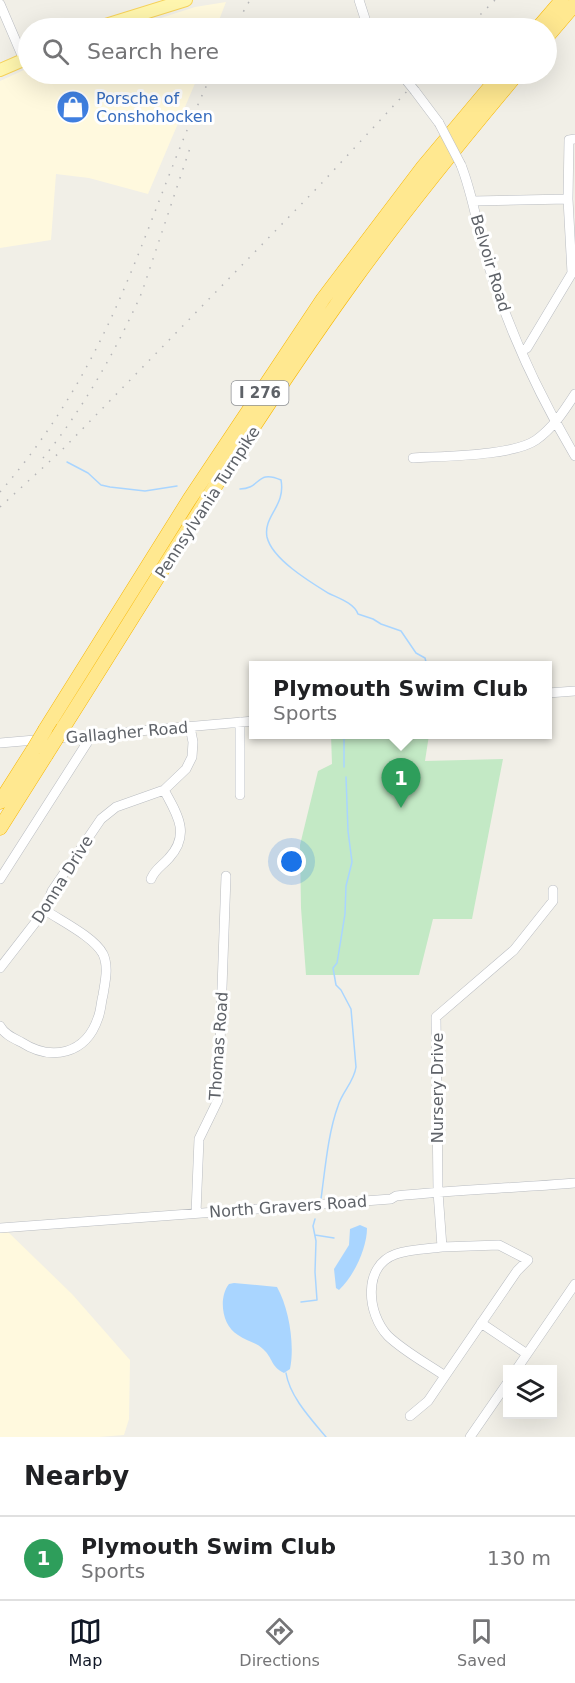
<!DOCTYPE html>
<html lang="en">
<head>
<meta charset="utf-8">
<style>
	:root { --surface:#fff; --page:#f6f6f6; --text:#202124; --muted:#757577; --line:#e0e0e0; --accent:#111827 }
	body { margin:0; font-family:"DejaVu Sans",sans-serif; background:var(--page); color:var(--text) }
	.controls { position:absolute; right:18px; bottom:18px; display:grid; overflow:hidden; border-radius:0px; box-shadow:0 6px 24px #0002 }
	.controls button { width:54px; height:54px; display:grid; place-items:center; padding:0; border:0; border-bottom:2px solid var(--line); background:var(--surface); color:var(--text); font:30px sans-serif }
	.you { position:absolute; left:292px; top:862px; width:21px; height:21px; margin:-15px; border:4px solid #fff; border-radius:50%; background:#1a73e8; box-shadow:0 0 0 9px #1a73e833 }
	.badge { display:grid; place-items:center; width:39px; height:39px; border-radius:50%; background:var(--accent); color:#fff; font-size:20px; font-weight:700 }
	.pin { position:absolute; translate:-50% -50px; filter:drop-shadow(0 2px 3px #0008) }
	.pin::after { content:''; position:absolute; top:32px; width:21px; height:18px; background:inherit; clip-path:polygon(0 0,100% 0,50% 100%) }
	.popup { position:absolute; left:249px; top:661px; width:303px; height:78px; box-sizing:border-box; display:grid; place-content:center; border-radius:0px; background:var(--surface); filter:drop-shadow(0 2px 4px #0005); font-size:20px; white-space:nowrap; color:var(--muted) }
	.popup b { font-size:22px; color:var(--text) }
	.popup::after { content:''; position:absolute; left:50%; top:100%; margin-left:-12px; border:12px solid transparent; border-top-color:var(--surface) }
	.list { margin:0; padding:0; list-style:none }
	h2 { display:flex; justify-content:space-between; align-items:center; height:78px; margin:0; padding:0 24px; font-size:26px }
	h2 small { font-size:20px; font-weight:400; color:var(--muted) }
	.list li { display:grid; grid-template-columns:39px 1fr auto; gap:18px; align-items:center; box-sizing:border-box; height:84px; padding:0 24px; border-top:2px solid var(--line) }
	.list b { display:block; font-size:22px; white-space:nowrap }
	.list p { margin:0; font-size:20px; white-space:nowrap; color:var(--muted) }
	.list em { font-size:20px; font-style:normal; color:var(--muted) }
	.icon { flex:none; width:33px; height:33px; fill:none; stroke:currentColor; stroke-width:2; stroke-linecap:round; stroke-linejoin:round }
	.map { position:relative; flex:none; width:575px; height:1437px; overflow:hidden }
	.search { position:absolute; background:var(--surface); box-shadow:0 6px 24px #0002; left:18px; right:18px; top:18px; height:66px; display:flex; align-items:center; gap:15px; box-sizing:border-box; padding:0 21px; border-radius:33px; color:var(--muted); font-size:22px }
	.sheet { height:162px; background:var(--surface) }
	nav { display:flex; justify-content:space-around; align-items:center; box-sizing:border-box; height:84px; border-top:2px solid var(--line); background:var(--surface); font-size:16px; color:var(--muted) }
	nav a { display:grid; justify-items:center; gap:3px }
	nav .on { color:var(--accent) }
	.map>svg:first-child { display:block }
</style>
</head>
<body>
<div class="map">
<svg width="575" height="1437" viewBox="0 0 575 1437">
	<rect width="100%" height="100%" fill="#f1efe7"/>
	<path fill="#fff9de" d="M226,2l-10,26h-86l65,-21z
		M28,68v6h171l-51,120 -59,-16 -33,-4 -5,66 -51,8v-167z
		M0,1228h4l68,66 58,66 -1,59 -5,16 -25,2h-99z"/>
	<path fill="#c3e9c5" d="M331,735h98l-4,26 78,-2 -31,160h-39l-14,56h-113l-5,-67 -1,-63 18,-74 14,-7z"/>
	<path fill="#a9d5ff" d="M360,1225l7,3c0,20 -13,48 -28,62l-3,-2 -2,-19 15,-24 1,-16z
		M234,1283l43,4c12,21 18,58 13,82l-6,4c-13,-6 -11,-15 -21,-24 -7,-7 -17,-8 -25,-14 -16,-9 -20,-37 -9,-51z"/>
	<g fill="none" stroke-linecap="round" stroke-linejoin="round">
		<path stroke="#a9d5ff" stroke-width="1.5" d="M67,462l21,11 13,12 9,2 35,4 32,-5
			M240,489c21,0 16,-20 41,-9 5,26 -18,36 -14,57 5,22 43,45 61,56 10,5 26,10 30,21l15,5 8,5 20,7 15,22 9,5 2,8
			M344,734v33
			M321,1199c4,-29 7,-66 17,-93 4,-14 16,-24 18,-39l-5,-58 -10,-19 -5,-5 -3,-17 4,-5 2,-12 6,-37 1,-28 6,-24 -4,-31 -2,-54
			M315,1235l19,3
			M301,1302l16,-2 -2,-28 1,-31 -3,-15 2,-7
			M286,1373c4,24 25,46 40,64"/>
		<g stroke="#b9bcc1" stroke-width="10">
			<path id="minor" d="M359,0l9,28
				M0,4l24,56
				M415,91l24,32
				M461,165c13,33 17,68 28,102 21,66 51,130 86,189
				M473,201l95,-2
				M522,350l5,-2 45,-75 -4,-74 1,-59 6,-1
				M413,458c30,-2 100,-2 123,-18 17,-12 28,-29 39,-46
				M548,693l27,-2
				M240,722v73
				M0,743l254,-22
				M0,879l92,-144
				M151,879c4,-10 11,-13 18,-21 22,-24 8,-44 -5,-68
				M0,968l45,-58 7,-19 49,-72 15,-12 48,-17 22,-21 6,-12 1,-15 -3,-15
				M0,1026c4,8 13,12 21,16 31,20 65,12 77,-24 3,-7 3,-16 5,-23 2,-13 6,-28 0,-41 -9,-17 -42,-33 -58,-44
				M196,1213l3,-74 19,-39 8,-224
				M0,1228l391,-29 5,-3c59,-6 119,-8 179,-13
				M442,1247l57,-2 29,15 -11,11 -72,105c-19,-13 -40,-24 -57,-40 -21,-22 -26,-70 8,-82 14,-5 31,-5 46,-7l-4,-55 -2,-175 78,-67 39,-49v-11
				M481,1323l46,31
				M516,1370l59,-86
				M410,1416l18,-15 17,-25
				M470,1437l38,-55"/>
		</g>
		<g stroke="#f7d35a" stroke-width="14">
			<path id="major" d="M96,28l90,-28
				M0,70l28,-12"/>
		</g>
		<g stroke="#f8b700" stroke-width="15">
			<path id="highway" d="M538,28l24,-28
				M546,38l29,-34
				M63,728c94,-148 184,-299 286,-441 53,-74 110,-144 168,-213
				M45,730l144,-230 134,-201 100,-132 78,-93
				M0,802l33,-52
				M0,828l46,-73"/>
		</g>
		<use href="#minor" stroke="#fff" stroke-width="9"/>
		<use href="#major" stroke="#fff6ae" stroke-width="12"/>
		<use href="#highway" stroke="#ffe890" stroke-width="14"/>
		<path stroke="#b6b6b8" stroke-width="1.5" stroke-dasharray="1.5 8" stroke-linecap="butt" d="M234,28l16,-28
			M467,28l28,-28
			M43,458c39,-47 75,-111 99,-166l49,-147
			M0,492c42,-48 77,-103 105,-161 40,-83 67,-174 107,-257
			M0,507l61,-56 259,-266 103,-111"/>
		<g stroke="#b9bcc1" stroke-width="10" stroke-linecap="butt">
			<path id="minor-bridge" d="M402,75l13,16
				M439,123l22,42"/>
		</g>
		<g stroke="#f8b700" stroke-width="15" stroke-linecap="butt">
			<path id="highway-bridge" d="M33,750l12,-20
				M46,755l17,-27"/>
		</g>
		<use href="#minor-bridge" stroke="#fff" stroke-width="9"/>
		<use href="#highway-bridge" stroke="#ffe890" stroke-width="14"/>
	</g>
	<defs>
		<g id="shop-disc" transform="scale(1.725)"><circle r="9.5" fill="#3f7fe0" stroke="#fff"/><path d="M-5-2.5h2.3a2.7 3.5 0 0 1 5.4 0H5L5.5 6h-11ZM-1.5-2.5h3a1.5 2.3 0 0 0-3 0Z" fill="#fff"/></g>
	</defs>
	<g fill-rule="evenodd">
		<use href="#shop-disc" x="73" y="107"/>
	</g>
	<g text-anchor="middle" stroke-width="6" stroke-linejoin="round" paint-order="stroke">
		<rect fill="#fff" stroke="#8e9195" stroke-width="1.5" x="231.5" y="381" width="57" height="24" rx="4.5"/>
		<g font-size="15" font-weight="bold" fill="#5e6268">
			<text x="260" y="398">I 276</text>
		</g>
		<g font-size="16" fill="#366cbe" stroke="#fff" text-anchor="start">
			<text x="96" y="104">Porsche of<tspan x="96" dy="18">Conshohocken</tspan></text>
		</g>
		<g font-size="16" fill="#5e6268" stroke="#fff">
			<text transform="translate(491 263) rotate(73)" y="6">Belvoir Road</text>
			<text transform="translate(207 502) rotate(-57)" y="6">Pennsylvania Turnpike</text>
			<text transform="translate(127 732) rotate(-5)" y="6">Gallagher Road</text>
			<text transform="translate(62 879) rotate(-58)" y="6">Donna Drive</text>
			<text transform="translate(218 1046) rotate(-86)" y="6">Thomas Road</text>
			<text transform="translate(437 1088) rotate(-90)" y="6">Nursery Drive</text>
			<text transform="translate(288 1206) rotate(-4)" y="6">North Gravers Road</text>
		</g>
	</g>
</svg>
<div class="controls">
<button><svg class="icon" aria-label="layers" viewBox="0 0 24 24"><path d="M12 4l9 5-9 5-9-5zM3 14l9 5 9-5"/></svg></button>
</div>
<div class="you"></div>
<div class="pin badge" style="left:401px;top:808px;background:#2e9e5b">1</div>
<div class="popup"><b>Plymouth Swim Club</b>Sports</div>
<div class="search"><svg class="icon" aria-label="search" viewBox="0 0 24 24"><circle cx="10" cy="10" r="6"/><path d="M15 15l6 6"/></svg>Search here</div>
</div>
<section class="sheet">
<h2>Nearby<small></small></h2>
<ul class="list">
<li><span class="badge" style="background:#2e9e5b">1</span><div><b>Plymouth Swim Club</b><p>Sports</p></div><em>130 m</em></li>
</ul>
</section>
<nav>
<a class="on"><svg class="icon" aria-label="map" viewBox="0 0 24 24"><path d="M3 6l6-2 6 2 6-2v14l-6 2-6-2-6 2zM9 4v14M15 6v14"/></svg>Map</a>
<a><svg class="icon" aria-label="directions" viewBox="0 0 24 24"><path d="M12 3l9 9-9 9-9-9zM9 14v-3h6M13 9l2 2-2 2"/></svg>Directions</a>
<a><svg class="icon" aria-label="saved" viewBox="0 0 24 24"><path d="M7 4h10v16l-5-4-5 4z"/></svg>Saved</a>
</nav>
</body>
</html>
